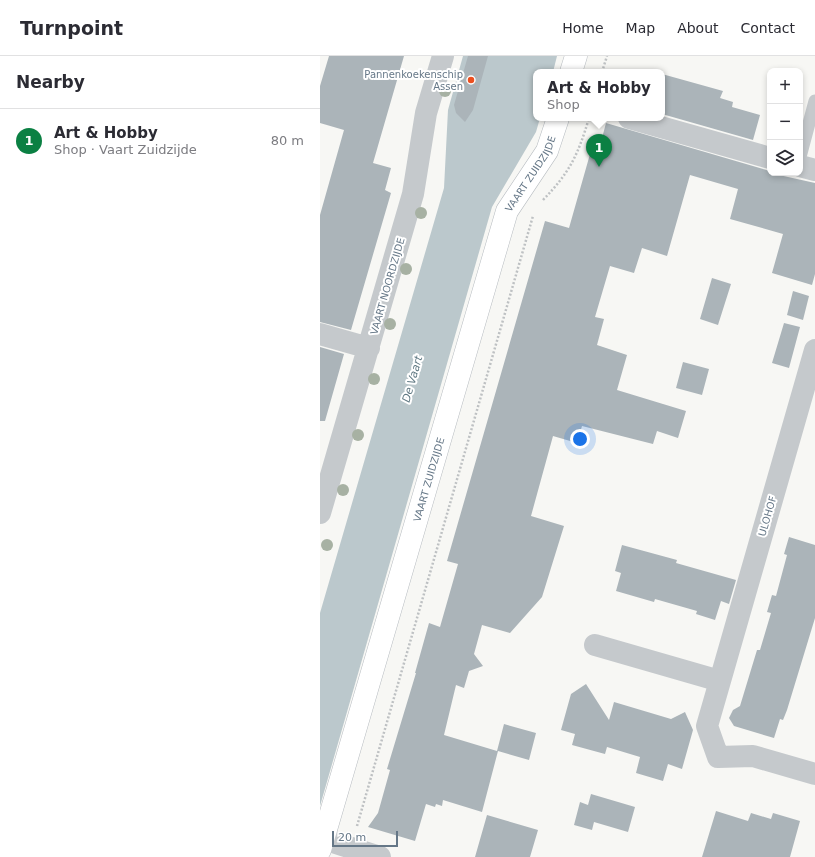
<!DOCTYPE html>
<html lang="en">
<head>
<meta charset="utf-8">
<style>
	:root { --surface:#fff; --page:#f2f2f3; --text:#2b2b33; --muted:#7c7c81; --line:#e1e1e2; --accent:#0b8043 }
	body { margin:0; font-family:"DejaVu Sans",sans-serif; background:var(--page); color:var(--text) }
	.controls { position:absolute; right:12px; top:12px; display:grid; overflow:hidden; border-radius:8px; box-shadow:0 2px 6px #0003 }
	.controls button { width:36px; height:36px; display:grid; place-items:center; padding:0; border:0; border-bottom:1px solid var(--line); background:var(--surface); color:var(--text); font:20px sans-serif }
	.scale { position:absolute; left:12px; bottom:10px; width:66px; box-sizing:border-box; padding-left:4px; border:2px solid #657787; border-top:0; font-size:11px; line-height:14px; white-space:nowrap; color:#657787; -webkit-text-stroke:3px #fff; paint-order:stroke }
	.you { position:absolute; left:260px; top:383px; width:14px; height:14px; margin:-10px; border:3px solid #fff; border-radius:50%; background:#1a73e8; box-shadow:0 0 0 6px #1a73e833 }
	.badge { display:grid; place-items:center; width:26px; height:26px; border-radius:50%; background:var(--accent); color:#fff; font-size:13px; font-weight:700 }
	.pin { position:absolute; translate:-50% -33px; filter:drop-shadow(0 1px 2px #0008) }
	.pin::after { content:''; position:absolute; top:21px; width:14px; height:12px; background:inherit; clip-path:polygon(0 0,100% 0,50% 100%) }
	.popup { position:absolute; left:213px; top:13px; width:132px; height:52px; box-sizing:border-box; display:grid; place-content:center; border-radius:8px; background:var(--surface); filter:drop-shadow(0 1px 3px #0005); font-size:13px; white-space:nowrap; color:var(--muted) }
	.popup b { font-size:15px; color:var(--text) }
	.popup::after { content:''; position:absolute; left:50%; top:100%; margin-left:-8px; border:8px solid transparent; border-top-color:var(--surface) }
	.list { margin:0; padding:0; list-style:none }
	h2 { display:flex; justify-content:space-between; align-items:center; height:52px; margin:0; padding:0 16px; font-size:17px }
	h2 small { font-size:13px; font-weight:400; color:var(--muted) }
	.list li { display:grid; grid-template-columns:26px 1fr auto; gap:12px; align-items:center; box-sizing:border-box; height:64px; padding:0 16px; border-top:1px solid var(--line) }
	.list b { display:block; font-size:15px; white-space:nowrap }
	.list p { margin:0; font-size:13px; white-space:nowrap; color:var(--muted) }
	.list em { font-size:13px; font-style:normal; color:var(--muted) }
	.icon { flex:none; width:22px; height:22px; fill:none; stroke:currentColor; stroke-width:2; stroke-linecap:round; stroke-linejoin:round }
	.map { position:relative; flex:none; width:495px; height:801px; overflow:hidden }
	header { display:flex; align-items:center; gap:24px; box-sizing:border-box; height:56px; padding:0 20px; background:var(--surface); border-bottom:1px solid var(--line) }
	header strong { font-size:19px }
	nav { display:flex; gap:22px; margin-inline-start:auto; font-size:14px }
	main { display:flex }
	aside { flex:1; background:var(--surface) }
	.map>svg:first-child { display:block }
</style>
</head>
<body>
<header>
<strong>Turnpoint</strong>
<nav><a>Home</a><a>Map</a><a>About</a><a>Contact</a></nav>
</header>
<main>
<aside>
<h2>Nearby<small></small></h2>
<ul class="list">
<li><span class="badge">1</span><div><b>Art &amp; Hobby</b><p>Shop · Vaart Zuidzijde</p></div><em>80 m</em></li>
</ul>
</aside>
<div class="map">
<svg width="495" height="801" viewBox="0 0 495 801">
	<rect width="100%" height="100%" fill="#f7f7f4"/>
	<path fill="#bbc8cc" d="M143,0h94l-4,16h-17v46h4l-4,14 -44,75 -172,599v-193l124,-425 4,-78z"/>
	<path fill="#abb4b9" d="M9,0h75l-31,107 18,5 -6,22 6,3 -40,137 -31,-8v-107l24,-85 -24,-7v-37z
		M148,0h20l-15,54 -8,12 -9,-9 -2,-8z
		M342,18l61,17 -3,7 13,4 -1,5 28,8 -7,25 -91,-26z
		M286,67l164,48v2l45,10v91l-3,11 -40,-12 11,-39 -53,-15 8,-30 -48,-14 -23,81 -25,-8 -8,25 -24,-7 -15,51 9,2 -7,26 30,10 -10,35 69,21 -8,27 -21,-7 -4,13 -71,-18 -5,17 -24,-7 -22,80 33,10 -22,71 -32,36 -28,-8 -8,29 9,12 -14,5 -5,17 -8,-3 -12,50 53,16 7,-27 32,9 -7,27 -31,-9 -16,61 -39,-12 -1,6 -6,-2 -1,3 -9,-3 -11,37 -47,-14 10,-14 12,-43 -3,-1 29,-96h-1l14,-50 11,4 18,-63 -11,-3 98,-340 24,7 25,-88 7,2z
		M392,222l19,6 -13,41 -18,-6z
		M473,235l16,5 -6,24 -16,-5z
		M464,267l16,4 -11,41 -17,-5z
		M0,291l24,7 -19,67h-5z
		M363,306l26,7 -7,26 -26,-7z
		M469,481l26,8v73l-28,92 -4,10 -3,-1 -6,19 -40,-12 -5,-8 4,-8 7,-4 17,-56h3l11,-37 -4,-1 5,-17 4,1 11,-41 -3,-1z
		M302,489l55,15 -1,3 60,17 -7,24 -8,-3 -6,19 -19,-6 1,-3 -42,-12 -1,3 -38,-11 5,-18 -6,-2z
		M266,628l23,36 5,-18 57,17 14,-7 8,18 -11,39 -14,-5 -5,17 -27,-8 4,-16 -33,-10 -2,7 -33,-9 3,-11 -14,-4 10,-36z
		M271,738l44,13 -7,25 -34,-10 -2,8 -18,-5 6,-23 8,3z
		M396,755l32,10 3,-8 20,6 2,-6 27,8 -10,36h-88z
		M167,759l51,15 -8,27h-55z"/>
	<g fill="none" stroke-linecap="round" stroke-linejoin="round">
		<g stroke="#b7bcc1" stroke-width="23">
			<g id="secondary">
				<path d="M251,16l5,-16"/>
				<path id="s1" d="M0,794l187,-639 40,-60 11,-33"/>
			</g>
		</g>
		<path stroke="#bec1c3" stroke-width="2.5" stroke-dasharray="2 2" stroke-linecap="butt" d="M282,16l5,-16
			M223,144c27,-28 35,-45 46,-82
			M37,770l176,-610"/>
		<path stroke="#c5c9cc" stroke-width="13" d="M480,101l15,-56"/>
		<path stroke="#c5c9cc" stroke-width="22" d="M309,62l141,40
			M480,110l15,4
			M0,278l49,14
			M0,457l93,-319 13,-81 17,-57
			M275,589l125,36 -13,45 11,31 35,-1 62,18
			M400,625l95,-331
			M3,783l57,18"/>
		<use href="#secondary" stroke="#fff" stroke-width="22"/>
	</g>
	<g fill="#a7b1a3">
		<circle cx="125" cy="35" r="6"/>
		<circle cx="101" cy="157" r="6"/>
		<circle cx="86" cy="213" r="6"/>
		<circle cx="70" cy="268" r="6"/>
		<circle cx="54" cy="323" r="6"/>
		<circle cx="38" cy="379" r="6"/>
		<circle cx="23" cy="434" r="6"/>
		<circle cx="7" cy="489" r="6"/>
	</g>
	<circle fill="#ec4f1f" stroke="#fff" stroke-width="1.5" cx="151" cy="24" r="4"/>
	<g text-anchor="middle" stroke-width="4" stroke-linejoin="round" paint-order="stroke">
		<g font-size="10" fill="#657787" stroke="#fff" text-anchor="end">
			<text x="143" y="22">Pannenkoekenschip<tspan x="143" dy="12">Assen</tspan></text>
		</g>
		<g font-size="10" fill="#657787" stroke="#fff">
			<text dy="4" stroke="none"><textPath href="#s1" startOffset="710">VAART ZUIDZIJDE</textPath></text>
			<text transform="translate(67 230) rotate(-74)" y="4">VAART NOORDZIJDE</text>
			<text dy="4" stroke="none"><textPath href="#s1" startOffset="386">VAART ZUIDZIJDE</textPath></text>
			<text transform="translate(447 460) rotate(-74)" y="4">ULOHOF</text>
		</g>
		<g font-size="11" font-style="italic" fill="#607983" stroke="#fff">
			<text transform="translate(92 323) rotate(-74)" y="4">De Vaart</text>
		</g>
	</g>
</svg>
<div class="controls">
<button>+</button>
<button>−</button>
<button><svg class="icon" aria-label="layers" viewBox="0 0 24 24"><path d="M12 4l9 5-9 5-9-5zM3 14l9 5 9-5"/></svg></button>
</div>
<div class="scale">20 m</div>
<div class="you"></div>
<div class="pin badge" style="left:279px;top:111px">1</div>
<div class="popup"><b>Art &amp; Hobby</b>Shop</div>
</div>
</main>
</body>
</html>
